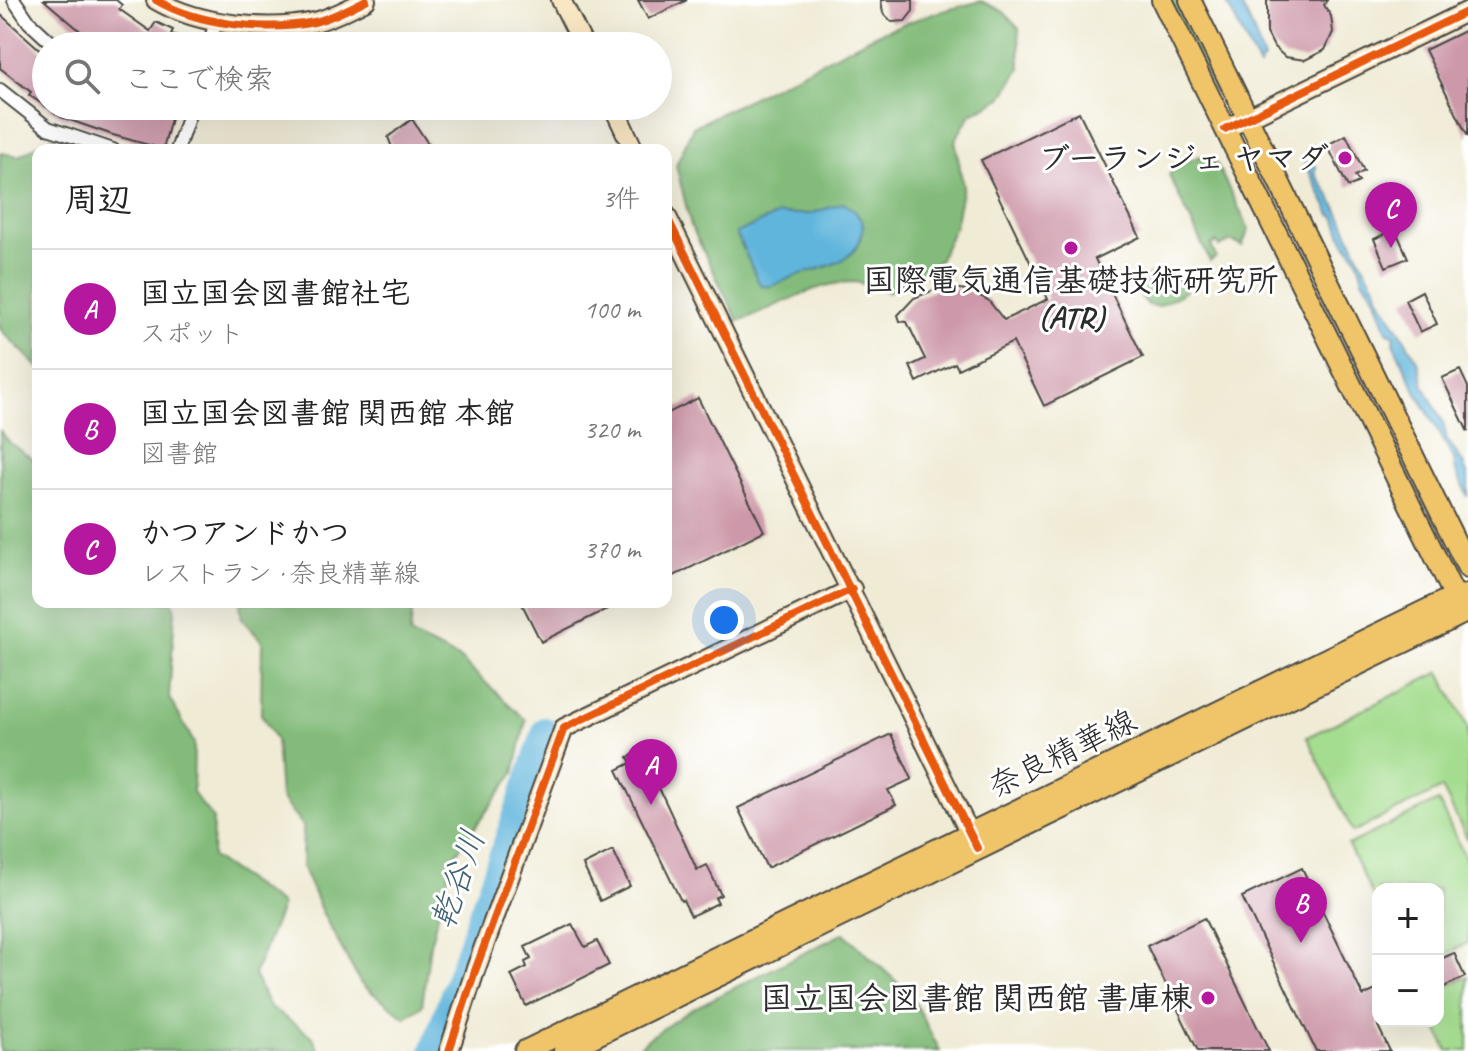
<!DOCTYPE html>
<html lang="ja">
<head>
<meta charset="utf-8">
<style>
	:root { --surface:#fff; --page:#f6f6f6; --text:#222; --muted:#767676; --line:#e0e0e0; --accent:#b5179e }
	body { margin:0; font-family:Caveat,"Klee One",sans-serif; background:var(--page); color:var(--text) }
	.controls { position:absolute; right:24px; bottom:24px; display:grid; overflow:hidden; border-radius:16px; box-shadow:0 8px 32px #0002 }
	.controls button { width:72px; height:72px; display:grid; place-items:center; padding:0; border:0; border-bottom:2px solid var(--line); background:var(--surface); color:var(--text); font:40px sans-serif }
	.you { position:absolute; left:724px; top:620px; width:28px; height:28px; margin:-20px; border:6px solid #fff; border-radius:50%; background:#1a73e8; box-shadow:0 0 0 12px #1a73e833 }
	.badge { display:grid; place-items:center; width:52px; height:52px; border-radius:50%; background:var(--accent); color:#fff; font-size:26px; font-weight:700 }
	.pin { position:absolute; translate:-50% -66px; filter:drop-shadow(0 2px 4px #0008) }
	.pin::after { content:''; position:absolute; top:42px; width:28px; height:24px; background:inherit; clip-path:polygon(0 0,100% 0,50% 100%) }
	.list { margin:0; padding:0; list-style:none }
	h2 { display:flex; justify-content:space-between; align-items:center; height:104px; margin:0; padding:0 32px; font-size:34px }
	h2 small { font-size:26px; font-weight:400; color:var(--muted) }
	.list li { display:grid; grid-template-columns:52px 1fr auto; gap:24px; align-items:center; box-sizing:border-box; height:120px; padding:0 32px; border-top:2px solid var(--line) }
	.list b { display:block; font-size:30px; white-space:nowrap }
	.list p { margin:0; font-size:26px; white-space:nowrap; color:var(--muted) }
	.list em { font-size:26px; font-style:normal; color:var(--muted) }
	.icon { flex:none; width:44px; height:44px; fill:none; stroke:currentColor; stroke-width:2; stroke-linecap:round; stroke-linejoin:round }
	.map { position:relative; flex:none; width:1468px; height:1051px; overflow:hidden }
	.search { position:absolute; background:var(--surface); box-shadow:0 8px 32px #0002; left:32px; top:32px; width:640px; height:88px; display:flex; align-items:center; gap:20px; box-sizing:border-box; padding:0 28px; border-radius:44px; color:var(--muted); font-size:30px }
	.panel { position:absolute; background:var(--surface); box-shadow:0 8px 32px #0002; left:32px; top:144px; width:640px; height:464px; border-radius:16px }
	.map>svg:first-child { display:block }
</style>
</head>
<body>
<div class="map">
<svg width="1468" height="1051" viewBox="0 0 1468 1051">
	<rect width="100%" height="100%" fill="#fff"/>
	<filter id="ink" filterUnits="userSpaceOnUse"><feTurbulence type="fractalNoise" baseFrequency=".0125" numOctaves="2"/><feDisplacementMap in="SourceGraphic" scale="16" xChannelSelector="R" yChannelSelector="G"/><feConvolveMatrix kernelMatrix="1 2 1 2 8 2 1 2 1" color-interpolation-filters="sRGB"/></filter>
	<filter id="wash" filterUnits="userSpaceOnUse"><feTurbulence type="fractalNoise" baseFrequency=".006" numOctaves="4" result="noise"/><feDisplacementMap in="SourceGraphic" scale="32" xChannelSelector="R" yChannelSelector="G"/><feGaussianBlur stdDeviation="1.8" result="paint"/><feColorMatrix in="noise" values="0 0 0 0 0 0 0 0 0 0 0 0 0 0 0 0 0 1.4 0 .05"/><feComposite in="paint" operator="in"/></filter>
	<g filter="url(#wash)">
		<rect width="100%" height="100%" fill="#f0ebd5"/>
		<path fill="#a4dd8f" stroke="#68845d" stroke-width="2" d="M1440,672l28,56v112l-26,-52 -89,44 -46,-95z
			M1438,801l30,62v80l-30,15v-69h-60v17l-30,-61z
			M1468,976v75h-20l-15,-30h5v-30z"/>
		<path fill="#83bc7a" stroke="#577452" stroke-width="2" d="M1170,0h12l44,90 -10,4z
			M981,1l23,11 15,17 1,39 -18,30 -31,16 -16,26 8,46 -8,40 -16,35 -13,11 -38,20c-11,-4 -25,-10 -36,-10 -41,1 -76,27 -114,39l-47,-95 -15,-61 17,-38 186,-94 52,-19z
			M52,137l31,13h-45v217l-38,-38v-176l19,3z
			M1200,156l16,7 33,66 -7,17 -10,-5 -13,6 -2,-5 -6,3 5,12 -6,4 -41,-86 6,-8z
			M1153,273l29,7 4,4v7l-27,15 -11,-1 -8,-9 -3,-10 3,-6z
			M0,431l10,12 28,20v139h135l2,9 -6,86 25,46 -1,50 20,26 -1,38 70,48 -28,70 16,32 43,30 6,14h-319z
			M240,602h173l-3,33 49,23 67,62 -12,53 -61,85 -23,86 -8,62 -17,11 -44,-33 -39,-72 -20,-46 1,-39 -23,-30 -4,-57 -15,-26 1,-73 -20,-22z
			M844,933l67,62 29,56h-305l14,-13 41,-28z"/>
		<path fill="#60b5dc" stroke="#467084" stroke-width="2" d="M1225,0h11c15,17 19,38 28,59l-5,8z
			M1305,163l11,3v10c25,29 38,78 61,113l1,6 40,66 6,25 19,36 4,17 16,24 5,13v21l-12,-25 -2,-13 -35,-62 -26,-54 2,-8 -8,-4 -12,-35 -12,-17 -6,-21 -13,-17 -9,-24 -4,-2z
			M843,203l11,7 9,13c0,42 -40,43 -68,53 -11,4 -25,14 -35,9l-24,-52 43,-19h30z"/>
		<g fill="none" stroke-linecap="round" stroke-linejoin="round">
			<path stroke="#60b5dc" stroke-width="24" d="M432,1051l113,-322"/>
		</g>
		<g id="blocks">
			<path fill="#cd98a9" d="M44,0h72l6,5 -3,4 31,22 6,-9 4,2 13,6 -2,4 30,8 -1,4h-102z
				M638,0h49l-39,19z
				M881,0h32v11l-8,10 -13,1 -9,-9z
				M1267,0h60l-3,5 7,11 2,16 -8,18 -20,10 -20,-3 -11,-10 -7,-14z
				M0,14l46,41v51h111l16,5 -10,38 -50,-14 -52,-18 -32,-22 2,-3 -31,-24z
				M1468,29v108l-43,-87z
				M1079,112l61,125 -45,22 48,98 -99,49 -31,-64 -55,27 -3,-6 -38,19 -7,-16 15,-7 -18,-37 -7,-1 -2,-6 16,-17 28,-11 25,3 21,10 16,20 44,-21 -67,-139z
				M412,119l20,31h-39l-5,-13z
				M1346,135l18,36 -9,5 4,6 -11,5 -21,-42z
				M1392,222l16,36 -22,9 -12,-28 11,-5 -4,-7z
				M1422,291l15,33 -17,8 -15,-32z
				M1460,370l8,17v45l-26,-54z
				M698,398l66,133 -98,49v-166z
				M521,602h100l-80,40z
				M891,734l21,45 -24,11 8,15 -129,63 -29,-60z
				M642,751l55,119 10,-5 14,30 -6,3 3,5 -27,13 -8,-16 -2,1 -64,-131 14,-7 -3,-6z
				M613,850l17,36 -30,15 -17,-36z
				M1302,868l61,128 15,-7v37l12,25h-74l-74,-154z
				M1204,918l65,133h-71l-51,-105z
				M572,924l13,23 12,-6 12,24 -83,41 -15,-31 16,-8 -2,-5 6,-3 -6,-12z
				M1454,953l11,24 -27,13v-30z"/>
		</g>
	</g>
	<g filter="url(#ink)">
		<use href="#blocks" fill-opacity="0" stroke="#494844" stroke-width="2"/>
		<g fill="none" stroke-linecap="round" stroke-linejoin="round">
			<g stroke="#494844" stroke-width="16">
				<path id="street" d="M14,0l15,22 26,24
					M209,46l7,-25
					M0,90l48,38 65,22
					M177,150l15,-44"/>
			</g>
			<g stroke="#494844" stroke-width="22">
				<path id="secondary" d="M156,0c42,25 111,32 158,22 18,-4 36,-14 52,-22
					M561,0l23,46
					M613,106l21,44
					M1225,129l243,-118
					M666,215l309,629
					M449,1051l26,-80 89,-243 288,-139"/>
			</g>
			<g stroke="#494844" stroke-width="24">
				<path id="primary" d="M1162,0l298,607
					M1190,0l278,568
					M525,1051l930,-455 13,-1
					M564,1051l900,-438 4,-5"/>
			</g>
			<use href="#street" stroke="#fff" stroke-width="12"/>
			<use href="#secondary" stroke="#f9e7c3" stroke-width="18"/>
			<use href="#primary" stroke="#f0c469" stroke-width="20"/>
			<g stroke="#fff" stroke-width="13">
				<path id="cycleway" d="M156,0c42,25 111,32 158,22 18,-4 36,-14 52,-22
					M1225,129l243,-118
					M666,215l311,633
					M449,1051l26,-80 89,-243 288,-139"/>
			</g>
			<use href="#cycleway" stroke="#e8590c" stroke-width="8"/>
		</g>
	</g>
	<g fill="#b5179e" stroke="#fff" stroke-width="3">
		<circle cx="1345" cy="158" r="8"/>
		<circle cx="1071" cy="248" r="8"/>
		<circle cx="1208" cy="998" r="8"/>
	</g>
	<g text-anchor="middle" stroke-width="6" stroke-linejoin="round" paint-order="stroke">
		<g font-size="32" font-weight="bold" fill="#2b2b2b" stroke="#fff" text-anchor="end">
			<text x="1329" y="169">ブーランジェ ヤマダ</text>
			<text x="1071" y="291" text-anchor="middle">国際電気通信基礎技術研究所<tspan x="1071" dy="37">(ATR)</tspan></text>
			<text x="1192" y="1009">国立国会図書館 関西館 書庫棟</text>
		</g>
		<g font-size="32" fill="#2b2b2b" stroke="#fff">
			<text transform="translate(1062 753) rotate(-26)" y="11">奈良精華線</text>
		</g>
		<g font-size="34" font-style="italic" fill="#406272" stroke="#fff">
			<text transform="translate(457 879) rotate(-71)" y="12">乾谷川</text>
		</g>
	</g>
</svg>
<div class="controls">
<button>+</button>
<button>−</button>
</div>
<div class="you"></div>
<div class="pin badge" style="left:651px;top:805px">A</div>
<div class="pin badge" style="left:1301px;top:943px">B</div>
<div class="pin badge" style="left:1391px;top:248px">C</div>
<div class="search"><svg class="icon" aria-label="search" viewBox="0 0 24 24"><circle cx="10" cy="10" r="6"/><path d="M15 15l6 6"/></svg>ここで検索</div>
<section class="panel">
<h2>周辺<small>3件</small></h2>
<ul class="list">
<li><span class="badge">A</span><div><b>国立国会図書館社宅</b><p>スポット</p></div><em>100 m</em></li>
<li><span class="badge">B</span><div><b>国立国会図書館 関西館 本館</b><p>図書館</p></div><em>320 m</em></li>
<li><span class="badge">C</span><div><b>かつアンドかつ</b><p>レストラン · 奈良精華線</p></div><em>370 m</em></li>
</ul>
</section>
</div>
</body>
</html>
